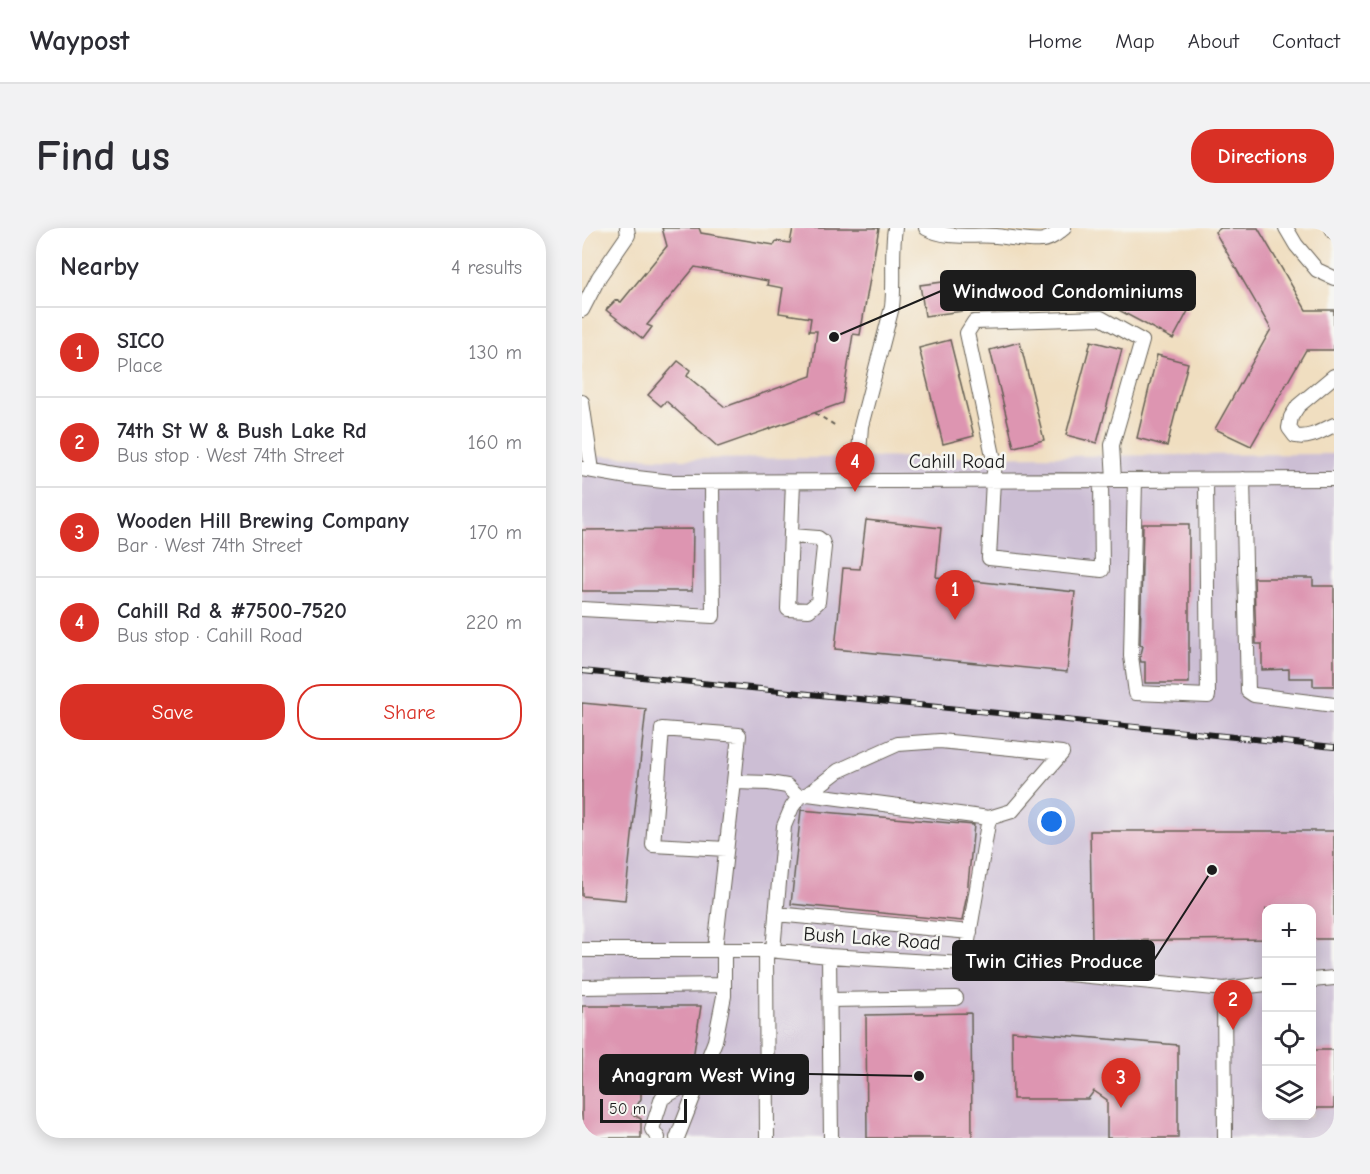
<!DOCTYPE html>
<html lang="en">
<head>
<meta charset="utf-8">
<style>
	:root { --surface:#fff; --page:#f2f2f3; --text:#2b2b33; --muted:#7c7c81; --line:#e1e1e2; --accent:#d93025 }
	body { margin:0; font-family:"Comic Neue",sans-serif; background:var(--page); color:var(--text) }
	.controls { position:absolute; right:18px; bottom:18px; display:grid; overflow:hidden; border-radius:12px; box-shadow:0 3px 15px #0003 }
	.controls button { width:54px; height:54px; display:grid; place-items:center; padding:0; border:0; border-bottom:2px solid var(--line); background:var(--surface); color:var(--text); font:30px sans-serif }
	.scale { position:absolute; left:18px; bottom:15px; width:87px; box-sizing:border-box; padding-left:6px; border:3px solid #1c1c1c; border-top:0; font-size:16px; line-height:21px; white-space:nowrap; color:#1c1c1c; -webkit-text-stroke:4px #f6f6f2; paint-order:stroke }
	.you { position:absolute; left:470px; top:594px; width:21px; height:21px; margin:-15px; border:4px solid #fff; border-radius:50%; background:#1a73e8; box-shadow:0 0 0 9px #1a73e833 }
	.badge { display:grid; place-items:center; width:39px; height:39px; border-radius:50%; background:var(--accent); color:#fff; font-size:20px; font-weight:700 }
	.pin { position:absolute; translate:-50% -50px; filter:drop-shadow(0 2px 3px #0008) }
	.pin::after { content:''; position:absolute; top:32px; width:21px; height:18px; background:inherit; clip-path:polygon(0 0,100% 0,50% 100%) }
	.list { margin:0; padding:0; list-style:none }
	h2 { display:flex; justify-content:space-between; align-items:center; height:78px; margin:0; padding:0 24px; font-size:26px }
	h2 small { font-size:20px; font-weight:400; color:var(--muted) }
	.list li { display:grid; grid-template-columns:39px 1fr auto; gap:18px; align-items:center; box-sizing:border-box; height:90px; padding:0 24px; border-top:2px solid var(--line) }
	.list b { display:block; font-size:22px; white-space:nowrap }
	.list p { margin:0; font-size:20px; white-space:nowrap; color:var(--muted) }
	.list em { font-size:20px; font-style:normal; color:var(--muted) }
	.actions { display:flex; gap:12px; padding:18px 24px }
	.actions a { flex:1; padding:14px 0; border:2px solid var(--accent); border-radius:24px; text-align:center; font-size:21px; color:var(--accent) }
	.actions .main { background:var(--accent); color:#fff }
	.icon { flex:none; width:33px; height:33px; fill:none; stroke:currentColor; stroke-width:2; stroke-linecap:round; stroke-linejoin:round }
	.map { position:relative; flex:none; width:752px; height:910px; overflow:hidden; border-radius:24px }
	header { display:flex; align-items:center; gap:36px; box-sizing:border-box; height:84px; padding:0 30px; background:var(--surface); border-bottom:2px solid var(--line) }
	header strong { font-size:28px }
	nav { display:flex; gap:33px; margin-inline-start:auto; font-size:21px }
	.intro { display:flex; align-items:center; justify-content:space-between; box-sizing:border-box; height:144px; padding:0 36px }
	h1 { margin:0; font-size:42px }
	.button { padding:15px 27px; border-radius:24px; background:var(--accent); color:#fff; font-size:21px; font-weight:700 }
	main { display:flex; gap:36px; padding:0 36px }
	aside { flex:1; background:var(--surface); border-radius:24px; box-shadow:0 3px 15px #0003 }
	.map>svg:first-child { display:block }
</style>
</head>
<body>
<header>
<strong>Waypost</strong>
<nav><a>Home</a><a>Map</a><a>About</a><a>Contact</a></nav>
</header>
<div class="intro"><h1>Find us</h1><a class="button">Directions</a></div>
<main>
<aside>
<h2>Nearby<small>4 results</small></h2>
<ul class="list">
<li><span class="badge">1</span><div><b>SICO</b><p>Place</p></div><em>130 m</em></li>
<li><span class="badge">2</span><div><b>74th St W &amp; Bush Lake Rd</b><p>Bus stop · West 74th Street</p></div><em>160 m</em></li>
<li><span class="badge">3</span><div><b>Wooden Hill Brewing Company</b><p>Bar · West 74th Street</p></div><em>170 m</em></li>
<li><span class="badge">4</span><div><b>Cahill Rd &amp; #7500-7520</b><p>Bus stop · Cahill Road</p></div><em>220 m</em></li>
</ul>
<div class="actions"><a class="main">Save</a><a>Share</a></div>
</aside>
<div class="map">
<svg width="752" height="910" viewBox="0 0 752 910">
	<rect width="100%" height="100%" fill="#f6f6f2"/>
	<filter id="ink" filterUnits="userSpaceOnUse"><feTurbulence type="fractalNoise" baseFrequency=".0167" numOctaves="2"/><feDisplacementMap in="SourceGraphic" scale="12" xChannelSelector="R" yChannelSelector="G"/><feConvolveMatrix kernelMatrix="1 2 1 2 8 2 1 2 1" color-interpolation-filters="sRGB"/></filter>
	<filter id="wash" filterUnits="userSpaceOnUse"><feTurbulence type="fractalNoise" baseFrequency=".008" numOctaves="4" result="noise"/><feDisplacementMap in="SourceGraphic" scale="24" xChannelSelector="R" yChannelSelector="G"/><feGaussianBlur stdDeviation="1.35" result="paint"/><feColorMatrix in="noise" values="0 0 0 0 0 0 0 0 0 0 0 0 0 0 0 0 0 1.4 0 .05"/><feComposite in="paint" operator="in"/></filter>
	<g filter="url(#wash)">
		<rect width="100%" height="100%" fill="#f0dec0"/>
		<path fill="#ccbed4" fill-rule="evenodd" d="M752,226v684h-752v-683l102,4zM684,680h46v208h-46z"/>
		<g id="blocks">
			<path fill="#dd95b1" d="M80,0h37l2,5 73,12 2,-4 14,2 3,-15h86l-19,107 -7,-1 -11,69 -124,44 -52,-46 -5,5 -13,-11 30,-34 12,9 -3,6 38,31 86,-31 6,-45h-8l2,-13 -32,-5 4,-25 -16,-3 1,-4 -73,-14 -48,58 5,2 -9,12 -37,-29 10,-10 5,2 46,-56z
				M639,0h37l48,82h28v40h-28l-55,96 -36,-17 56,-100 -56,-97z
				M531,43l75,40 -15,28 -75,-40z
				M437,44l4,31 -98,13 -5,-31z
				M368,112l24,96 -31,8 -24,-96z
				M509,113l31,8 -25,94 -31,-8z
				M438,114l24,98 -30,7 -24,-97z
				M575,127l31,8 -21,83 -30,-8z
				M284,292l75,8 -5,49 139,15 -8,80 -232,-23 8,-81 17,1z
				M561,296h46v159h-44v-21h-4l-1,-4 3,-12 -3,-1z
				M111,301l-1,62h-110v-61z
				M672,350h59v8h21v100h-21v-8h-24v-9l-27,1v-26h-6z
				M0,475l64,6 -21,191 -43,-4z
				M219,582l173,15 -7,69 -5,27 -171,-17z
				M508,603h244v108h-23v-30h-45v30l-174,2z
				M0,778h119l-9,59 -21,-1 -30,19v16l-9,15 9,5v19h-59z
				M389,785l1,125h-105l-1,-123z
				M430,803l166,14v93h-71v-38l-13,-9 -6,8h-75z
				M729,822h23v58h-23z"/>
		</g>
	</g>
	<g filter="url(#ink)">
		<use href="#blocks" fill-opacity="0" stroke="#666055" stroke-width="1.5"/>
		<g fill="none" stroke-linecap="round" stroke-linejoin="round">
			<g stroke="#666055" stroke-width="16">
				<path id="minor" d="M344,0c22,12 46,6 70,8 12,1 37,6 47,4 8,-1 15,-7 21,-12
					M704,0l10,17 21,25 17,8
					M750,0l2,4
					M0,82l17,-33 29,-42 -1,-7
					M752,148l-36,30 -7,11 -2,11 6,8c15,3 26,-5 39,-11
					M0,174l10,68
					M0,241l46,8 44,5 662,-3
					M661,251l5,212 6,4 80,10
					M519,252l1,90 -113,-12 4,-78 2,-15 -28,-132 7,-11 127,-4 41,23 -30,104 2,35
					M553,252l-4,176 5,37 72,3 -2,-216
					M275,253l4,-55 31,-119c3,-27 -1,-53 3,-79
					M210,308l26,2 4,3 2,6 -6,55 -9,8 -21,-1 5,-127
					M0,381l131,7 -1,-134
					M226,566l181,24
					M144,621l-73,-4 9,-116 77,6 -5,47
					M194,686l194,18
					M133,721l19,-167 35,1 18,3 12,11
					M0,722h187l60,6 135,8 260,25 42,-5
					M184,722l1,188
					M191,722l11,-124 8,-19 7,-10 9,-3 30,-23 60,-27 42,-3 122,12 -50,58 -23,7 -25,146
					M247,728l2,182
					M730,752l22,-2
					M0,759l142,-2
					M642,761l1,149
					M248,772l126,-2
					M76,910l-6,-9 10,-31 38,-21
					M95,910l38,-97 9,-45v-46"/>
			</g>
			<path stroke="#666055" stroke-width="2" stroke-dasharray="4.5 4.5" stroke-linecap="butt" d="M233,185l21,13"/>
			<use href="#minor" stroke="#fff" stroke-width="14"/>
			<g stroke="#1c1c1c" stroke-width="6">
				<path id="rail" d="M0,443l752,76"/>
			</g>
			<use href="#rail" stroke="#f6f6f2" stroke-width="4" stroke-dasharray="11" stroke-linecap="butt"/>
		</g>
	</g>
	<g text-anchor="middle" stroke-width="5" stroke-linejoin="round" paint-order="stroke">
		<g font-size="20" fill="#1c1c1c" stroke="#f6f6f2">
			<text x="375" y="240">Cahill Road</text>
			<text transform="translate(290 710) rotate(4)" y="7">Bush Lake Road</text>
		</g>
	</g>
	<path fill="none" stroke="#1c1c1c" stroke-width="2" d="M252 109L359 63M630 642L572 732M337 848L226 846"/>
	<g fill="#1c1c1c" stroke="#f6f6f2" stroke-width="2">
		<circle cx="252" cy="109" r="6"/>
		<circle cx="630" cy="642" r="6"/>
		<circle cx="337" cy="848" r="6"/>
	</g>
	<g fill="#1c1c1c" stroke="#1c1c1c" stroke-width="2">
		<rect x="359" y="43" width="254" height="39" rx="6"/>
		<rect x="371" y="713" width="201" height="39" rx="6"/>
		<rect x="18" y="827" width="208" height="39" rx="6"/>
	</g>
	<g font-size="21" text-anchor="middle" font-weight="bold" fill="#fff">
		<text x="486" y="70">Windwood Condominiums</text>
		<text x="472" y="740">Twin Cities Produce</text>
		<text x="122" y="854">Anagram West Wing</text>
	</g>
</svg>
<div class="controls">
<button>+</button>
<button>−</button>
<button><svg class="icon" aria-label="locate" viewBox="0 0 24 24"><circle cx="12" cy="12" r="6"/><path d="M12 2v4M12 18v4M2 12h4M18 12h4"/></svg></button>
<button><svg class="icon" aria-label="layers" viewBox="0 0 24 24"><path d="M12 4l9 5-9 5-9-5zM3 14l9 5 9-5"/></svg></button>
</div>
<div class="scale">50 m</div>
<div class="you"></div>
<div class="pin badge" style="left:373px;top:392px">1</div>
<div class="pin badge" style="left:651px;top:802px">2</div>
<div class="pin badge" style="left:539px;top:880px">3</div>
<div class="pin badge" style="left:273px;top:264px">4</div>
</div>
</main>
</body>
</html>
